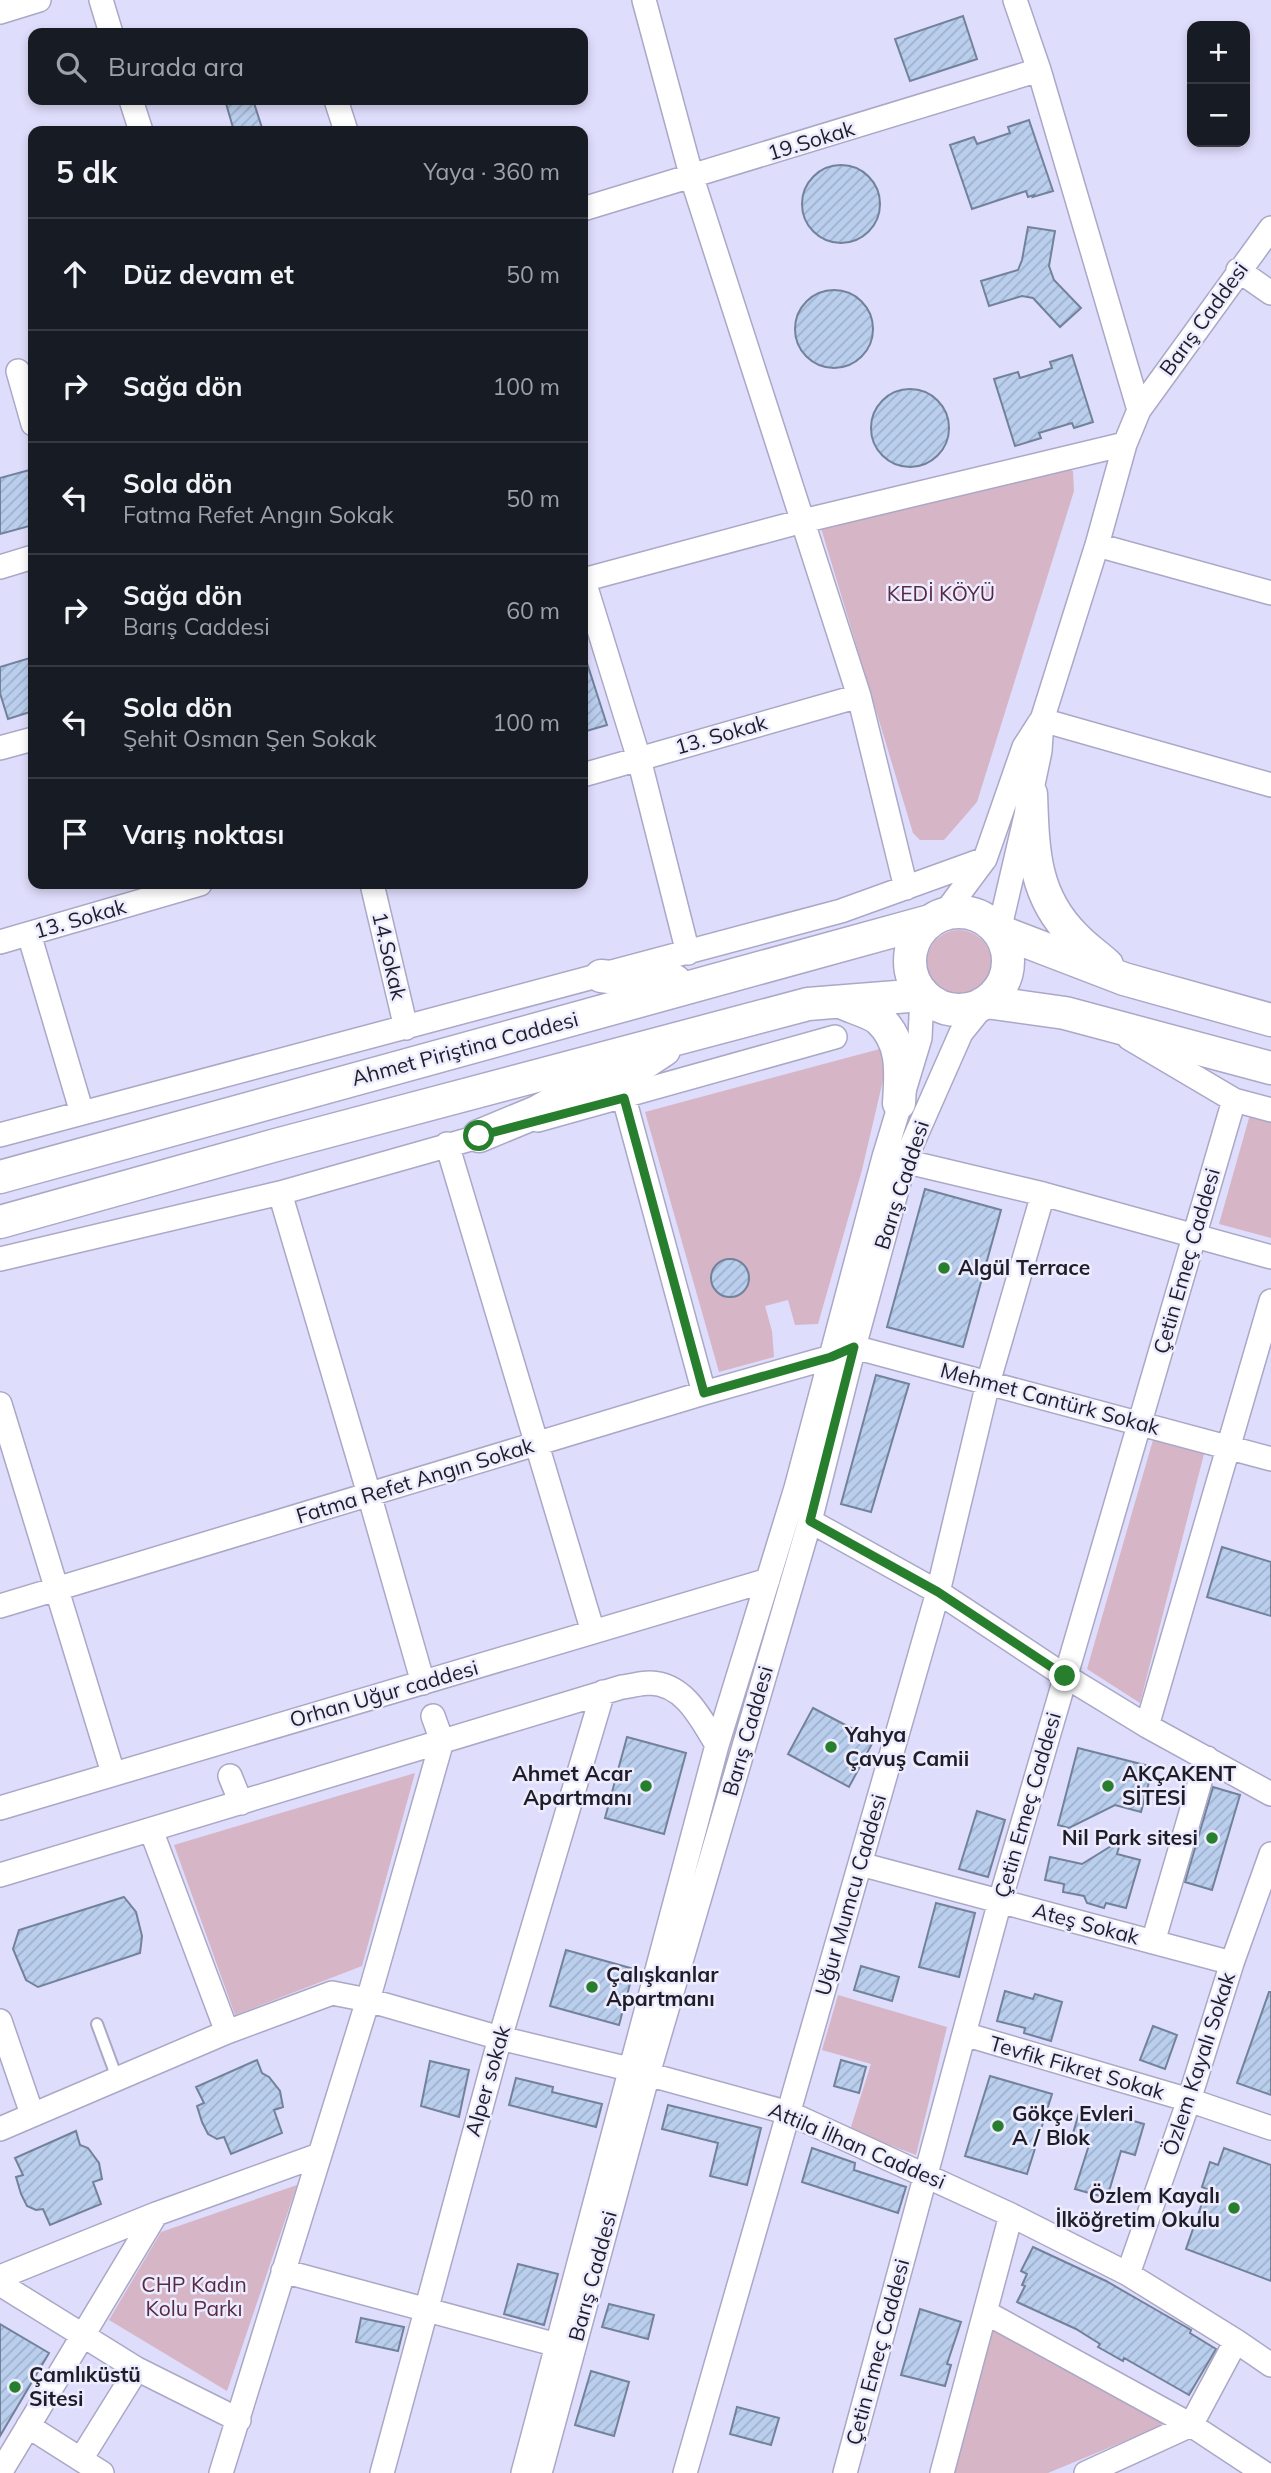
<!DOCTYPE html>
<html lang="tr">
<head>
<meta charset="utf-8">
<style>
	:root { --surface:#171b24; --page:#20242c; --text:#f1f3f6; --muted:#9ea1a6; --line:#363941 }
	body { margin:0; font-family:Mulish,sans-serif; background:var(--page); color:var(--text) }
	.controls { position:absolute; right:21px; top:21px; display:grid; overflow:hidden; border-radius:14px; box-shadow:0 4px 10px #0003 }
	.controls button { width:63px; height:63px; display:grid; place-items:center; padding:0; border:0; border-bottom:2px solid var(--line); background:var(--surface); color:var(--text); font:35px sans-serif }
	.stop { position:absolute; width:21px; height:21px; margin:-16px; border:5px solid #277e2d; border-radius:50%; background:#fff }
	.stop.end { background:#277e2d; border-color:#fff; box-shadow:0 2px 7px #0008 }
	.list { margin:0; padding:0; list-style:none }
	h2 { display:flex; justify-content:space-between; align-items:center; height:91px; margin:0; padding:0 28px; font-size:30px }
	h2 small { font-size:23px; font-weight:400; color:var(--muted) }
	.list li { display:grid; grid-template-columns:46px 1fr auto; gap:21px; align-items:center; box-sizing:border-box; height:112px; padding:0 28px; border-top:2px solid var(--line) }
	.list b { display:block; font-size:26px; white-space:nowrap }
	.list p { margin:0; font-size:23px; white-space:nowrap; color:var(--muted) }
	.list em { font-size:23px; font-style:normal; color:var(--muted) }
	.icon { flex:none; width:38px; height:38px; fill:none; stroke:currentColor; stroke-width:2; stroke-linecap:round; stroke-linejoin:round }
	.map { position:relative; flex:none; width:1271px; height:2473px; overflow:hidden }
	.search { position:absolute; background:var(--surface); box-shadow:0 4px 10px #0003; left:28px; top:28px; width:560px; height:77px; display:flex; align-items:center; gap:18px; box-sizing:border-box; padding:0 24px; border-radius:14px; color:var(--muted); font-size:26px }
	.panel { position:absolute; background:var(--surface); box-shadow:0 4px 10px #0003; left:28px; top:126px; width:560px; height:763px; border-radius:14px }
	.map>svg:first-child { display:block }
</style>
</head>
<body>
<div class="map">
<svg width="1271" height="2473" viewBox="0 0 1271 2473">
	<defs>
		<pattern id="building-hatch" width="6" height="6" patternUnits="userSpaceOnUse" patternTransform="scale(1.75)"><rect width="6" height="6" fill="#baceed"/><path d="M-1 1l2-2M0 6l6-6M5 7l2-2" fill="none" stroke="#9fb0cb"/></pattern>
	</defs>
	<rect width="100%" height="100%" fill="#dfddfc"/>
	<path fill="#d6b5c6" d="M1061,466l12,5 1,20 -97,311 -33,38h-24l-7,-7 -93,-308z
		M927 962a32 32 0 1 1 64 0a32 32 0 1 1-64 0Z
		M891,1046l-29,124 -44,154 -23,1 -7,-25 -23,6 7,25 2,26 -55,15 -74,-260z
		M1251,1111l20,5v122l-52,-14z
		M1153,1440l51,14 -64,249 -53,-34z
		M415,1773l-53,193 -127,49 -61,-170z
		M838,1995l109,32 -31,128 -66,-25 21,-66 -49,-14z
		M297,2185l-70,206 -118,-71 52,-88z
		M992,2328l172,92 -3,6 -113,47h-95z"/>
	<path fill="url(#building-hatch)" stroke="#72829b" stroke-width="2" d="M963,16l14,43 -67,22 -15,-42z
		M225,100h28l10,31h-29z
		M1029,120l24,71 -20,6 1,-2 -6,2 -2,-6 -54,18 -22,-64 24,-8 3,7 33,-11 -2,-6z
		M802 204a39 39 0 1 1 78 0a39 39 0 1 1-78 0Z
		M1028,227l27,4 -6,35 5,14 27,28 -21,19 -27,-29 -11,-2 -33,10 -8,-25 37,-11 4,-10z
		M795 329a39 39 0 1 1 78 0a39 39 0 1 1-78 0Z
		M1072,355l21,67 -19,6 -2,-5 -33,10 2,5 -26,8 -21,-67 24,-7 2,6 32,-10 -2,-6z
		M871 428a39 39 0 1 1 78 0a39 39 0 1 1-78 0Z
		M33,469v56l-33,9v-56z
		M33,657v54l-25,8 -8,-26v-26z
		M583,663h4l20,62 -24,7z
		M925,1189l76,21 -38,137 -76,-20z
		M711 1278a19 19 0 1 1 38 0a19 19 0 1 1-38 0Z
		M876,1375l33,9 -38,128 -30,-8z
		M1222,1547l49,15v54l-64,-19z
		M813,1708l61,32 -25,47 -61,-33z
		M627,1737l59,16 -22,81 -59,-16z
		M1078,1748l75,19 -12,45 -26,-7 -46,23 -11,-3z
		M1213,1787l27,8 -28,95 -27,-8z
		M977,1811l28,9 -17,57 -29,-8z
		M1121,1840l-4,14 23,6 -14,48 -20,-5 -2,5 -17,-5 -3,-7 -21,-4 1,-8 -19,-4 5,-23 32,7z
		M124,1897l12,15 6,24 -2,17 -102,34 -12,-7 -13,-31 6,-19z
		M936,1903l39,10 -16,64 -40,-10z
		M566,1950l68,19 -15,56 -69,-19z
		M861,1966l38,11 -7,24 -38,-11z
		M1005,1991l28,8 2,-5 27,8 -11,39 -27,-8 1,-5 -28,-7z
		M1269,1992h2v103l-34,-12z
		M1153,2026l24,9 -12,34 -25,-9z
		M257,2060l5,13 7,4 11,14 3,16 -9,3 8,23 -51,21 -7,-17 -7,2 -9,-5 -6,-12 -5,-16 7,-3 -8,-16z
		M841,2060l25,7 -7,26 -25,-7z
		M430,2061l39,9 -10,47 -38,-11z
		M990,2076l62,18 -25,80 -62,-18z
		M516,2078l37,9 -1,5 50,12 -6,23 -87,-22z
		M668,2105l93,23 -14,57 -37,-9 8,-33 -56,-14z
		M1081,2106l63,18 -9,31 -14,-4 -14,47 -32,-9 14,-44 -18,-5z
		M76,2131l4,14 8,3 11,15 3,16 -9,3 8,22 -51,21 -7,-16 -7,1 -9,-4 -6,-12 -5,-17 7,-2 -8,-17z
		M812,2148l43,15 -1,7 52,17 -8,26 -96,-31z
		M1224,2148l47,17v116l-85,-32 21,-60 -5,-2 8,-25 8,3z
		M1033,2247l73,34 47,27 38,22 -1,3 26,16 -27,46 -65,-37 -1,3 -25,-14 2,-3 -24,-15 -59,-27 8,-16 -3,-1 5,-11 -6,-3z
		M518,2264l40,10 -14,51 -40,-11z
		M609,2304l45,11 -6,24 -46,-12z
		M920,2309l41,13 -14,42 4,1 -6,21 -44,-11z
		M361,2318l43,9 -6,24 -42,-9z
		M0,2324l49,29 -49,83z
		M591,2371l38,11 -15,54 -39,-11z
		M737,2407l42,11 -8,27 -41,-11z"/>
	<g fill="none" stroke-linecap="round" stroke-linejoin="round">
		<g stroke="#aaa8c6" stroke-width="14">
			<path id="lane" d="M97,2024l20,54"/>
		</g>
		<g stroke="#aaa8c6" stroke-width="26">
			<path id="street" d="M101,0l10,33
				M644,0l48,178 167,518 47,192
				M1015,0l24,70 100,340
				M0,12l39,-12
				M131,100l10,31
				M336,100l10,31
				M583,209l456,-139
				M1238,270l33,23
				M18,371l15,53
				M1097,545l174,48
				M0,567l33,-10
				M583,578l56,181 49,194
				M583,580l220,-59 322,-77
				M1042,720l229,65
				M0,748l33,-9
				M583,775l276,-79
				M372,884l34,144
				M944,914l41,-55 39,-112 16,-25
				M999,931l32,-137 9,-43 2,-31 55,-175 28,-101 14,-34 132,-182
				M29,934l53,179
				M0,942l200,-58
				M1129,1038l105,62 37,10
				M624,1098l80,295
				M538,1120l297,-83
				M0,1135l841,-224 144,-52
				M447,1144l146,488
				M891,1158l152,36 228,63
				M280,1193l89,301 54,189
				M0,1259l280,-66 212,-60
				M0,1404l113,369
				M810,1521l128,71 127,84 82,50 124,68
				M0,1606l704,-213 127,-36 23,-10 417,112
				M1147,1726l124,-425
				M230,1776l11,27
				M0,1808l768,-228
				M151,1830l76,202
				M860,1864l372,99
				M0,1875l622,-188c9,-1 19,-4 28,-4 35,1 51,36 67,62
				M1153,1942l54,-184
				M0,2021l32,93
				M964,2034l225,66 82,28
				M0,2129l227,-97 105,-39 36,7 132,38 129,31 160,44 222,102 117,59 108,67 35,24
				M283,2271l274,74
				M1128,2274l61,-174 43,-137 39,-109
				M0,2277l156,-63 163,-59
				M0,2284l137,85 102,51
				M985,2312l206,113 73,48
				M28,2426l74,47
				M81,2459l56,-90
				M0,2473l156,-259
				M221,2473l147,-473 74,-259 -9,-25
				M382,2473l118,-435 103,-346
				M523,2473l194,-728 79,-257 88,-331 36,-119 2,-43
				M540,2473l108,-399 162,-553 44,-174 51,-187 56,-127 25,-31
				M685,2473l253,-881 50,-209 55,-189
				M845,2473l155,-572 234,-801
				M942,2473l69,-258
				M1086,2473l105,-48 45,-84"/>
		</g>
		<g stroke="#aaa8c6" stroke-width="35">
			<path id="secondary" d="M1031,794c2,55 2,101 43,142 10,11 22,19 33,29
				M910 961a49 49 0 1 1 98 0a49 49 0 1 1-98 0Z
				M999,931l125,48 147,41
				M601,976l43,5h31
				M986,1002l79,11 206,55
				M843,1003c11,5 27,9 36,16 25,23 22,53 20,84
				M479,1136l58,-24 38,-21 51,-16 38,-25
				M0,1177l930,-256
				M0,1222l276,-77 532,-141 114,-9"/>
		</g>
		<use href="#lane" stroke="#fff" stroke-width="10"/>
		<use href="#street" stroke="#fff" stroke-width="23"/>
		<use href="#secondary" stroke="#fff" stroke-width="32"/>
	</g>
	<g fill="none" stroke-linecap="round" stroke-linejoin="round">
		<path stroke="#277e2d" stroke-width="9" d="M479,1136l145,-38 80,295 127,-36 23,-10 -44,174 128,71 127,84"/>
	</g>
	<g fill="#277e2d" stroke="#edecff" stroke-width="2.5">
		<circle cx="944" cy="1268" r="7"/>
		<circle cx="831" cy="1747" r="7"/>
		<circle cx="646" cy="1786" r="7"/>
		<circle cx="1108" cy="1786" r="7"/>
		<circle cx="1212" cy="1838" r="7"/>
		<circle cx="592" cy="1987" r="7"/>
		<circle cx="998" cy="2126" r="7"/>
		<circle cx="1234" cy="2208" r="7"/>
		<circle cx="15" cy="2387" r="7"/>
	</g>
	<g text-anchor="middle" stroke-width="5" stroke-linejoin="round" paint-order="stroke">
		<g font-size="21" fill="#1e1d28" stroke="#edecff">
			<text transform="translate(811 141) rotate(-17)" y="7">19.Sokak</text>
			<text transform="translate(1204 319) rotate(-54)" y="7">Barış Caddesi</text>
			<text transform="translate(721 735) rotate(-16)" y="7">13. Sokak</text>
			<text transform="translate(80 919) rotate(-16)" y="7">13. Sokak</text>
			<text transform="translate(389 956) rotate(77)" y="7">14.Sokak</text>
			<text transform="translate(465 1049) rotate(-15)" y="7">Ahmet Piriştina Caddesi</text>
			<text transform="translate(902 1185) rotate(-72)" y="7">Barış Caddesi</text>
			<text transform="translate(1187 1261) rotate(-74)" y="7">Çetin Emeç Caddesi</text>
			<text transform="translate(1050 1399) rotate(15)" y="7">Mehmet Cantürk Sokak</text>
			<text transform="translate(415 1481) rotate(-17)" y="7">Fatma Refet Angın Sokak</text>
			<text transform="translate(384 1694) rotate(-16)" y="7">Orhan Uğur caddesi</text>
			<text transform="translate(748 1731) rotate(-74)" y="7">Barış Caddesi</text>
			<text transform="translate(1028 1805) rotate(-74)" y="7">Çetin Emeç Caddesi</text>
			<text transform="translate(851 1895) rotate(-74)" y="7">Uğur Mumcu Caddesi</text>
			<text transform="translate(1086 1924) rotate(15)" y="7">Ateş Sokak</text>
			<text transform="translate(1199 2064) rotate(-72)" y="7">Özlem Kayalı Sokak</text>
			<text transform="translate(1077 2068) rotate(16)" y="7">Tevfik Fikret Sokak</text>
			<text transform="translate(488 2081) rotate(-74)" y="7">Alper sokak</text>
			<text transform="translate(857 2146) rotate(23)" y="7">Attila İlhan Caddesi</text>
			<text transform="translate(593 2276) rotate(-75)" y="7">Barış Caddesi</text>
			<text transform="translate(878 2352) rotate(-75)" y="7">Çetin Emeç Caddesi</text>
		</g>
		<g font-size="21" fill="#582945" stroke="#edecff">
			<text x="941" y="601">KEDİ KÖYÜ</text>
			<text x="194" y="2292">CHP Kadın<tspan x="194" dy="24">Kolu Parkı</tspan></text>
		</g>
		<g font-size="21" font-weight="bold" fill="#1e1d28" stroke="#edecff" text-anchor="start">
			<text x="958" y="1275">Algül Terrace</text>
			<text x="845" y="1742">Yahya<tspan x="845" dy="24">Çavuş Camii</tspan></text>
			<text x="632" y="1781" text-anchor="end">Ahmet Acar<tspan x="632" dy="24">Apartmanı</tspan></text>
			<text x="1122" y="1781">AKÇAKENT<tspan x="1122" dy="24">SİTESİ</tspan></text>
			<text x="1198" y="1845" text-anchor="end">Nil Park sitesi</text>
			<text x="606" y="1982">Çalışkanlar<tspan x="606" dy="24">Apartmanı</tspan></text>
			<text x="1012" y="2121">Gökçe Evleri<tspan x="1012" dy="24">A / Blok</tspan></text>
			<text x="1220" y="2203" text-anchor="end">Özlem Kayalı<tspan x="1220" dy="24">İlköğretim Okulu</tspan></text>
			<text x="29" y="2382">Çamlıküstü<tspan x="29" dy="24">Sitesi</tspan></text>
		</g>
	</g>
</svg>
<div class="controls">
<button>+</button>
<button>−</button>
</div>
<div class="stop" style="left:479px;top:1136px"></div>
<div class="stop end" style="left:1065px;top:1676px"></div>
<div class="search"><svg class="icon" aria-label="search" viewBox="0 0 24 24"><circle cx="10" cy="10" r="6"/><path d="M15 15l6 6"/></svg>Burada ara</div>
<section class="panel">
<h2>5 dk<small>Yaya · 360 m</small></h2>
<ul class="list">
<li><svg class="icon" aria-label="ahead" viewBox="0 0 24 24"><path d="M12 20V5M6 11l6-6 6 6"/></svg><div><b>Düz devam et</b></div><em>50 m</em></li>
<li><svg class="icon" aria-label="right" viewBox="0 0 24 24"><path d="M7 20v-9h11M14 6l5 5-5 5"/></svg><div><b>Sağa dön</b></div><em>100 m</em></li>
<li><svg class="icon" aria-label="left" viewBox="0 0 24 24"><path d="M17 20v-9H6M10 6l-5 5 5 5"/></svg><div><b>Sola dön</b><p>Fatma Refet Angın Sokak</p></div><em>50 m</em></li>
<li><svg class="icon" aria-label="right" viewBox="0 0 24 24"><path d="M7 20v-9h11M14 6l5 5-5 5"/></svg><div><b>Sağa dön</b><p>Barış Caddesi</p></div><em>60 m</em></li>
<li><svg class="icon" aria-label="left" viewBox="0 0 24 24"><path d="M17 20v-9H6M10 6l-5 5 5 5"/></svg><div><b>Sola dön</b><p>Şehit Osman Şen Sokak</p></div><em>100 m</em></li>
<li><svg class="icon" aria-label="arrive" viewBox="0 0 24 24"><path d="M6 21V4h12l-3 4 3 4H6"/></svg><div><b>Varış noktası</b></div></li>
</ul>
</section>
</div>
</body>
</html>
